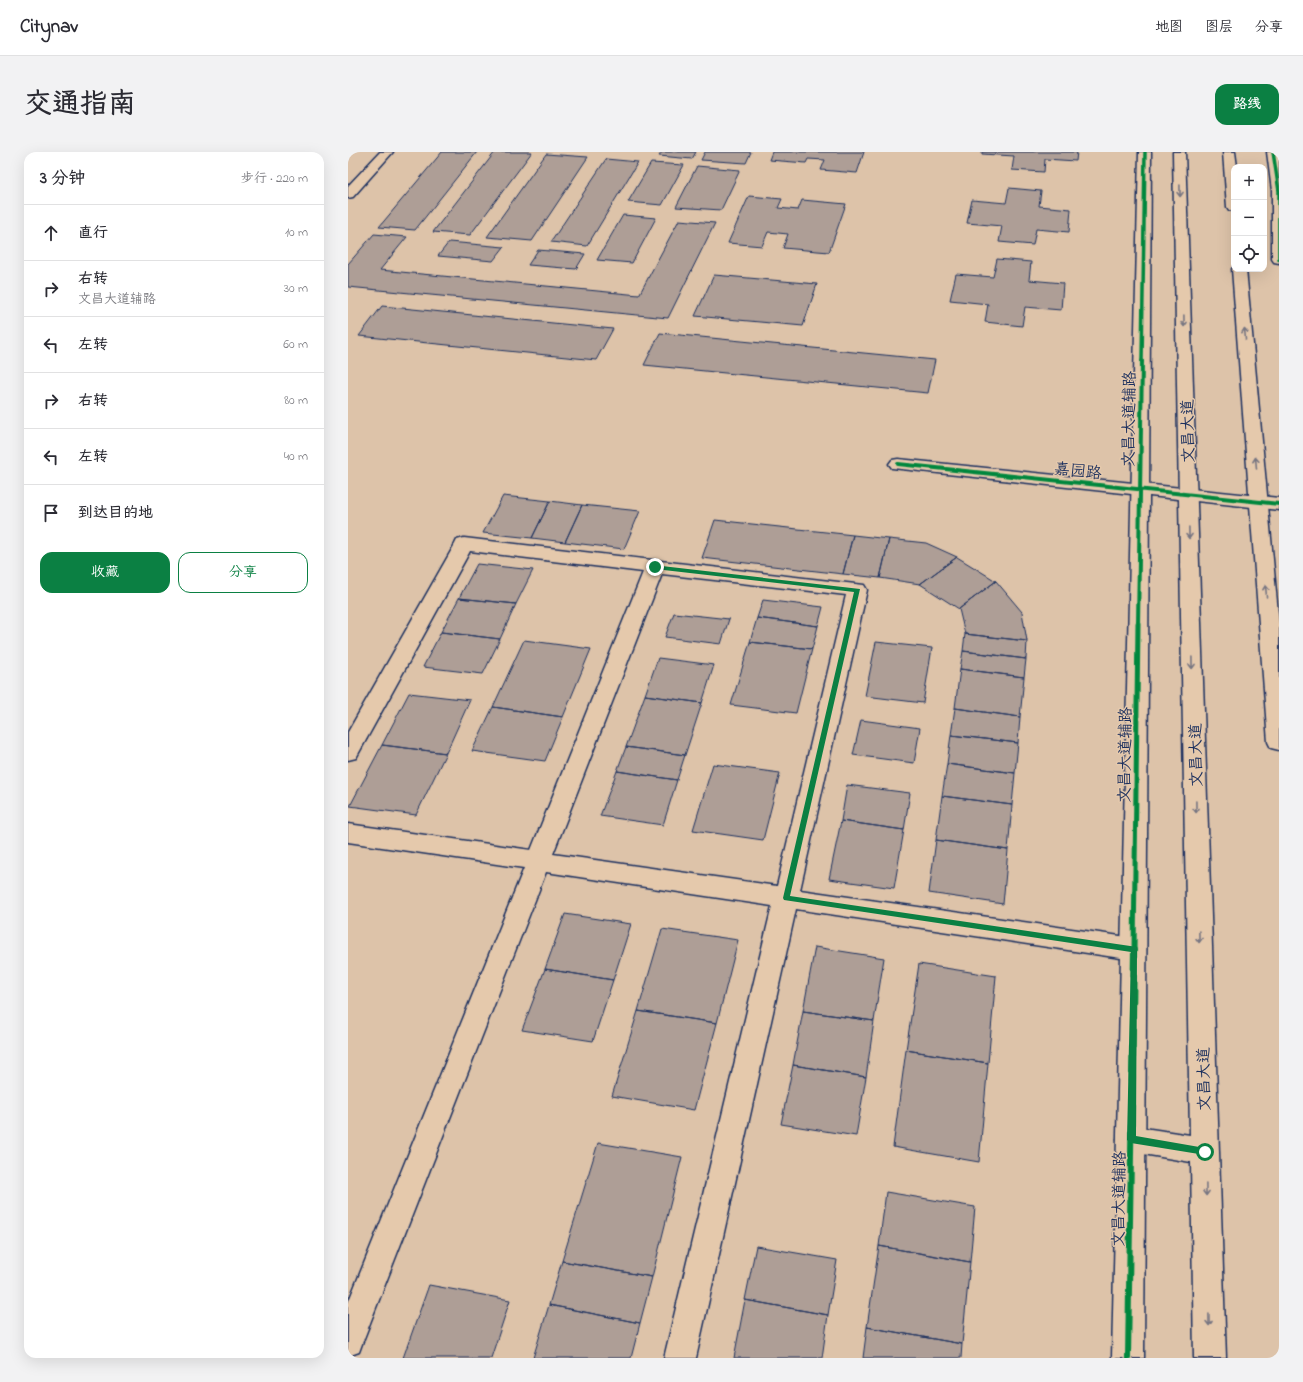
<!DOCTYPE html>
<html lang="zh">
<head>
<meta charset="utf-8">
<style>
	:root { --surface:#fff; --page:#f2f2f3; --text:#2b2b33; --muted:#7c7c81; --line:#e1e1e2; --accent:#0b8043 }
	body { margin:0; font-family:"Indie Flower","LXGW WenKai TC",sans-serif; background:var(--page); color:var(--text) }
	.controls { position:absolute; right:12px; top:12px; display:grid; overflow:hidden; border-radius:8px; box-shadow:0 4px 16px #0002 }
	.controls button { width:36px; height:36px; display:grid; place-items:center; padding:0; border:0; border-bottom:1px solid var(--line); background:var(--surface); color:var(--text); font:20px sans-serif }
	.stop { position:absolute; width:12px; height:12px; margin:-9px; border:3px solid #0b8043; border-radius:50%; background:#fff }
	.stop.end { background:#0b8043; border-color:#fff; box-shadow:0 1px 4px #0008 }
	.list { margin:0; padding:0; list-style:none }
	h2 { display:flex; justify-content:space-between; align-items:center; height:52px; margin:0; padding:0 16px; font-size:17px }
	h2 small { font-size:13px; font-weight:400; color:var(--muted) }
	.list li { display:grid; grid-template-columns:26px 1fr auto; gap:12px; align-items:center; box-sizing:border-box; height:56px; padding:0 16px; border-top:1px solid var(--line) }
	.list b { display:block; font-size:15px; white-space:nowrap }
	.list p { margin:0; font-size:13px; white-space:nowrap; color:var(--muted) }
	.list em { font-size:13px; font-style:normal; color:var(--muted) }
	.actions { display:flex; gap:8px; padding:12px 16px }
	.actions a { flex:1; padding:9px 0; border:1px solid var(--accent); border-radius:12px; text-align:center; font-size:14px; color:var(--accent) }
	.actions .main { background:var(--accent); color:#fff }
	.icon { flex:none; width:22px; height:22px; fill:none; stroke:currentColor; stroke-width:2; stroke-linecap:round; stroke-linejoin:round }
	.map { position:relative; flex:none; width:931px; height:1206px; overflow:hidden; border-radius:12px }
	header { display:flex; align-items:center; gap:24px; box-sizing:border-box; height:56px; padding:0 20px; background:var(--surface); border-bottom:1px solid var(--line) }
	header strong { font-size:19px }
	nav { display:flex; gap:22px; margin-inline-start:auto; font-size:14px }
	.intro { display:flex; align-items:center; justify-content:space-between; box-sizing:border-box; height:96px; padding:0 24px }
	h1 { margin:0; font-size:28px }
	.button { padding:10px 18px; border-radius:12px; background:var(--accent); color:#fff; font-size:14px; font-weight:700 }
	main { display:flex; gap:24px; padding:0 24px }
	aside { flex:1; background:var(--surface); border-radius:12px; box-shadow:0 4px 16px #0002 }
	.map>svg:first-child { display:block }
</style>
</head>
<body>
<header>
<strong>Citynav</strong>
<nav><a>地图</a><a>图层</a><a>分享</a></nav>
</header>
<div class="intro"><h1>交通指南</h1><a class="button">路线</a></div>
<main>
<aside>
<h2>3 分钟<small>步行 · 220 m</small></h2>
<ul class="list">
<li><svg class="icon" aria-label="ahead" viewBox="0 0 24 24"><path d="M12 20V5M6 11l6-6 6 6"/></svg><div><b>直行</b></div><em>10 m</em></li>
<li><svg class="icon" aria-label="right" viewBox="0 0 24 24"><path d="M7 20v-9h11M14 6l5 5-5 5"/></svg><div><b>右转</b><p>文昌大道辅路</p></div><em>30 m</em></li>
<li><svg class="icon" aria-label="left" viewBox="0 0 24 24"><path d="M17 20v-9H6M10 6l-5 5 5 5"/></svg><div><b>左转</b></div><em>60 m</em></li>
<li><svg class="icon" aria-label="right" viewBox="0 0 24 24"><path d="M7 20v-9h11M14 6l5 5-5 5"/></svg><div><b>右转</b></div><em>80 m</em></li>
<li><svg class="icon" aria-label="left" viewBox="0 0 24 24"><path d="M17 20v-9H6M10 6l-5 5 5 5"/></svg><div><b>左转</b></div><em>40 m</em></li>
<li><svg class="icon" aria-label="arrive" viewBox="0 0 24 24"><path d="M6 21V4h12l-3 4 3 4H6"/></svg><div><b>到达目的地</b></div></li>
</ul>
<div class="actions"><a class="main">收藏</a><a>分享</a></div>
</aside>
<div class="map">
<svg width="931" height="1206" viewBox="0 0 931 1206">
	<rect width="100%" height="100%" fill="#ddc3a9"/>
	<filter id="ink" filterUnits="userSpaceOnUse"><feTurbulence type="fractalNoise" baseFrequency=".025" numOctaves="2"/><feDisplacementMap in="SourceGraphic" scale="8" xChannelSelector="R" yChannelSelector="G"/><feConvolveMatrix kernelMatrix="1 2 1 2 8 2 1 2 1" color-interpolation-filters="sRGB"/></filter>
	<g filter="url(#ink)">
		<path fill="#ae9e96" stroke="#1b2f5e" d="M94,0h35l-62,78 -36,-3z
			M147,0h37l-62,83 -37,-3z
			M314,0h34l-4,7 -33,-3z
			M357,0h46l-5,11 -45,-3z
			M424,0h92l-7,21 -36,-3 4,-10 -17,-1 -2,4 -37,-3z
			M634,0h95l-1,9 -31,-2 -1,13 -32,-2 2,-14 -32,-2z
			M198,2l42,3 -56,84 -45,-4z
			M258,7l32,3 -51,84 -36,-4z
			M303,11l33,2 -22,40 -34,-3z
			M349,14l43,4 -19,40 -45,-3z
			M661,36l32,3 -2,15 32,3 -2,23 -33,-3 -3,16 -34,-3 3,-16 -35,-3 5,-23 34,3z
			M401,44l33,3 -4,9 20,2 4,-10 44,4 -17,48 -46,-4 5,-14 -20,-2 -6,14 -34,-3z
			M275,63l33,3 -24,45 -35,-3z
			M331,68l36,3 -47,95 -320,-31v-23l26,-30 33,3 -27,33 259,25z
			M101,90l55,5 -11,14 -55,-5z
			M190,98l47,4 -9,15 -48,-4z
			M649,107l34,3 -2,18 34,3 -2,27 -36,-3 -3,19 -37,-4 3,-18 -38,-4 6,-26 37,3z
			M366,123l103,9 -14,42 -108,-10z
			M34,154l231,23 -17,31 -237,-24z
			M312,181l275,27 -7,33 -284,-28z
			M155,344l47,5 -18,37 -49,-5z
			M202,349l32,4 -17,37 -33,-4z
			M234,353l58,6 -16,38 -59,-7z
			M367,368l138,15 -10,39 -141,-16z
			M505,383l36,4 -9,39 -37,-4z
			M541,387l37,4 31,14 -37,27 -40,-6z
			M609,405l39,24 -37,28 -39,-25z
			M129,412l56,6 -17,34 -57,-6z
			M648,429l26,31 5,29 -62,-7 -6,-25z
			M111,446l57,6 -16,35 -59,-7z
			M415,448l60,7 -5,19 -61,-8z
			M326,461l55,6 -8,25 -56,-7z
			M409,466l61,8 -6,23 -62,-7z
			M93,480l59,7 -17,35 -60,-7z
			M617,482l62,7 -1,18 -63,-8z
			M176,488l67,9 -28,68 -70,-10z
			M402,490l62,7 -16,64 -65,-8z
			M528,490l56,6 -9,55 -58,-7z
			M615,499l63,8 -2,18 -64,-8z
			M310,506l56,7 -12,38 -57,-8z
			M612,517l64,8 -4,40 -65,-9z
			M61,541l61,7 -24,53 -64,-8z
			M297,543l57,8 -17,52 -59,-8z
			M145,555l70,10 -18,44 -73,-10z
			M607,556l65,9 -2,26 -67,-8z
			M513,568l59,8 -6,35 -61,-8z
			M603,583l67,8 -3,30 -68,-9z
			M34,593l64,8 -30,62 -66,-9z
			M278,595l59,8 -8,25 -60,-9z
			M365,612l67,9 -17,67 -70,-10z
			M599,612l68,9 -3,32 -70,-9z
			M269,619l60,9 -14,45 -63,-9z
			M499,633l63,8 -6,37 -63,-9z
			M594,644l70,9 -4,45 -72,-10z
			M493,669l63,9 -10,58 -65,-9z
			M588,688l72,10 -5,54 -74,-11z
			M217,762l66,10 -18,56 -68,-11z
			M314,777l76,11 -21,83 -79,-12z
			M467,795l69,11 -10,63 -71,-10z
			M571,812l77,12 -8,87 -82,-13z
			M197,817l68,11 -20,61 -71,-11z
			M290,859l79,12 -23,87 -82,-14z
			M455,859l71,10 -8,56 -73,-12z
			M558,898l82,13 -9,99 -86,-15z
			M445,913l73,12 -10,59 -75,-12z
			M250,991l84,14 -30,120 -90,-16z
			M538,1040l89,15 -5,55 -91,-16z
			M408,1094l81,14 -9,55 -83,-15z
			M531,1094l91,16 -8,82 -95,-17z
			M214,1109l90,16 -12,46 -91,-18z
			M81,1133l81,15 -19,58h-88z
			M397,1148l83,15 -6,43h-88z
			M201,1153l91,18 -9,35h-98z
			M519,1175l95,17 -1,14h-98z"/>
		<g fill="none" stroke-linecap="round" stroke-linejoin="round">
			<g stroke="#1b2f5e" stroke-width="3">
				<path id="service" d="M116,386l400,47 3,5 -67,300 334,48 9,3 3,8 -3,8 -9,3 -338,-51 -100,449h-32l108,-452 -226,-34 -183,469 -4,11 -11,4v-53l176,-435 -176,-26v-18l183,26 112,-278 -173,-21 -114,207 -8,2v-28l107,-188 2,-4zM314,422l184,21 -69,291 -224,-32z"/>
			</g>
			<g stroke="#1b2f5e" stroke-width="3">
				<path id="minor" d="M32,0h13l-40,45 -5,1v-12z
					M550,307l381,39v12l-387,-42 -3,-4 3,-4z"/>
			</g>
			<g stroke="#1b2f5e" stroke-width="3">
				<path id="tertiary" d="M791,0h12l-7,1206h-32z
					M919,0h12v111l-5,-1 -2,-3v-68z"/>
			</g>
			<g stroke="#1b2f5e" stroke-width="3">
				<path id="primary" d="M825,0h12l41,1206h-32l-3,-196 -60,-10 -10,-4 -4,-9 4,-9 10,-4 59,9z
					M875,0h12l2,15h-3v44l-5,-1 -2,-3z
					M886,114v3h12l33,355v126l-8,-2 -3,-6 -36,-473z"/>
			</g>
			<use href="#service" fill="#e5c9ac" fill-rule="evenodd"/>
			<use href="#minor" fill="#e5c9ac" fill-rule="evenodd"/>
			<use href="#tertiary" fill="#e5c9ac" fill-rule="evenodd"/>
			<use href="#primary" fill="#e5c9ac" fill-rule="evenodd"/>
			<g stroke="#e5c9ac" stroke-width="5">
				<path id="cycleway-far3" d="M925,0l6,39v68
					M794,210l3,-210"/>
			</g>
			<g stroke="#e5c9ac" stroke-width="6">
				<path id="cycleway-far2" d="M550,312l381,40
					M790,472l4,-263"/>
			</g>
			<g stroke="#e5c9ac" stroke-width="8">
				<path id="cycleway-far1" d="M786,799l4,-328"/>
			</g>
			<g stroke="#e5c9ac" stroke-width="9">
				<path id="cycleway" d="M780,1206l6,-408"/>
			</g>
			<use href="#cycleway-far3" stroke="#00873e" stroke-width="3.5"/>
			<use href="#cycleway-far2" stroke="#00873e" stroke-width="4"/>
			<use href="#cycleway-far1" stroke="#00873e" stroke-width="5"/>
			<use href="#cycleway" stroke="#00873e" stroke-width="6"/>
		</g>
		<defs><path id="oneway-shaft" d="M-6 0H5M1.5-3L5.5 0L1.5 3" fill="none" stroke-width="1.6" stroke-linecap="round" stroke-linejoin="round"/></defs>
		<g stroke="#767481">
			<use href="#oneway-shaft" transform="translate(832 39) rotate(89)"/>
			<use href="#oneway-shaft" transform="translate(836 169) rotate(89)"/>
			<use href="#oneway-shaft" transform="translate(897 182) rotate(-95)"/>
			<use href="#oneway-shaft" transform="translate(908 311) rotate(-95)"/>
			<use href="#oneway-shaft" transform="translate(841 381) rotate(89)"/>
			<use href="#oneway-shaft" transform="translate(918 439) rotate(-95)"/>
			<use href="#oneway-shaft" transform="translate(844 511) rotate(89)"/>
			<use href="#oneway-shaft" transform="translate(848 655) rotate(89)"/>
			<use href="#oneway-shaft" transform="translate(851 785) rotate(89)"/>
			<use href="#oneway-shaft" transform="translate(858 1038) rotate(89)"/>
			<use href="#oneway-shaft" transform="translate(861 1168) rotate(89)"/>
		</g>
	</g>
	<path fill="#0b8043" d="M305,413l207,24 -70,307 347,51 -1,189 69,12 3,1 1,3 -1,2 -3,1 -74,-12 -4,-3 4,-188 -347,-52 -1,-2 71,-306 -199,-23 -2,-1z"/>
	<g text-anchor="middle" stroke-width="3" stroke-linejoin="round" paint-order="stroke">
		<g font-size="16" fill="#1b2f5e" stroke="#e5c9ac">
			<text transform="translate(780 267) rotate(-89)" y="6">文昌大道辅路</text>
			<text transform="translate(839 279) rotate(-91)" y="6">文昌大道</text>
			<text transform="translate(730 318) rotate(6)" y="6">嘉园路</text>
			<text transform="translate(776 603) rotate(-89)" y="6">文昌大道辅路</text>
			<text transform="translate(847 603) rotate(-91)" y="6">文昌大道</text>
			<text transform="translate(855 927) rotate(-91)" y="6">文昌大道</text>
			<text transform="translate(770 1047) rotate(-89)" y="6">文昌大道辅路</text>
		</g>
	</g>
</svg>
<div class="controls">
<button>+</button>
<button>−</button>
<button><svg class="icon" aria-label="locate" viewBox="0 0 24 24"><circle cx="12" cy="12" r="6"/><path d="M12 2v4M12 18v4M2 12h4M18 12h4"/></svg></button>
</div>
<div class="stop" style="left:857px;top:1000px"></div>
<div class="stop end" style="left:307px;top:415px"></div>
</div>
</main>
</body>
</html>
